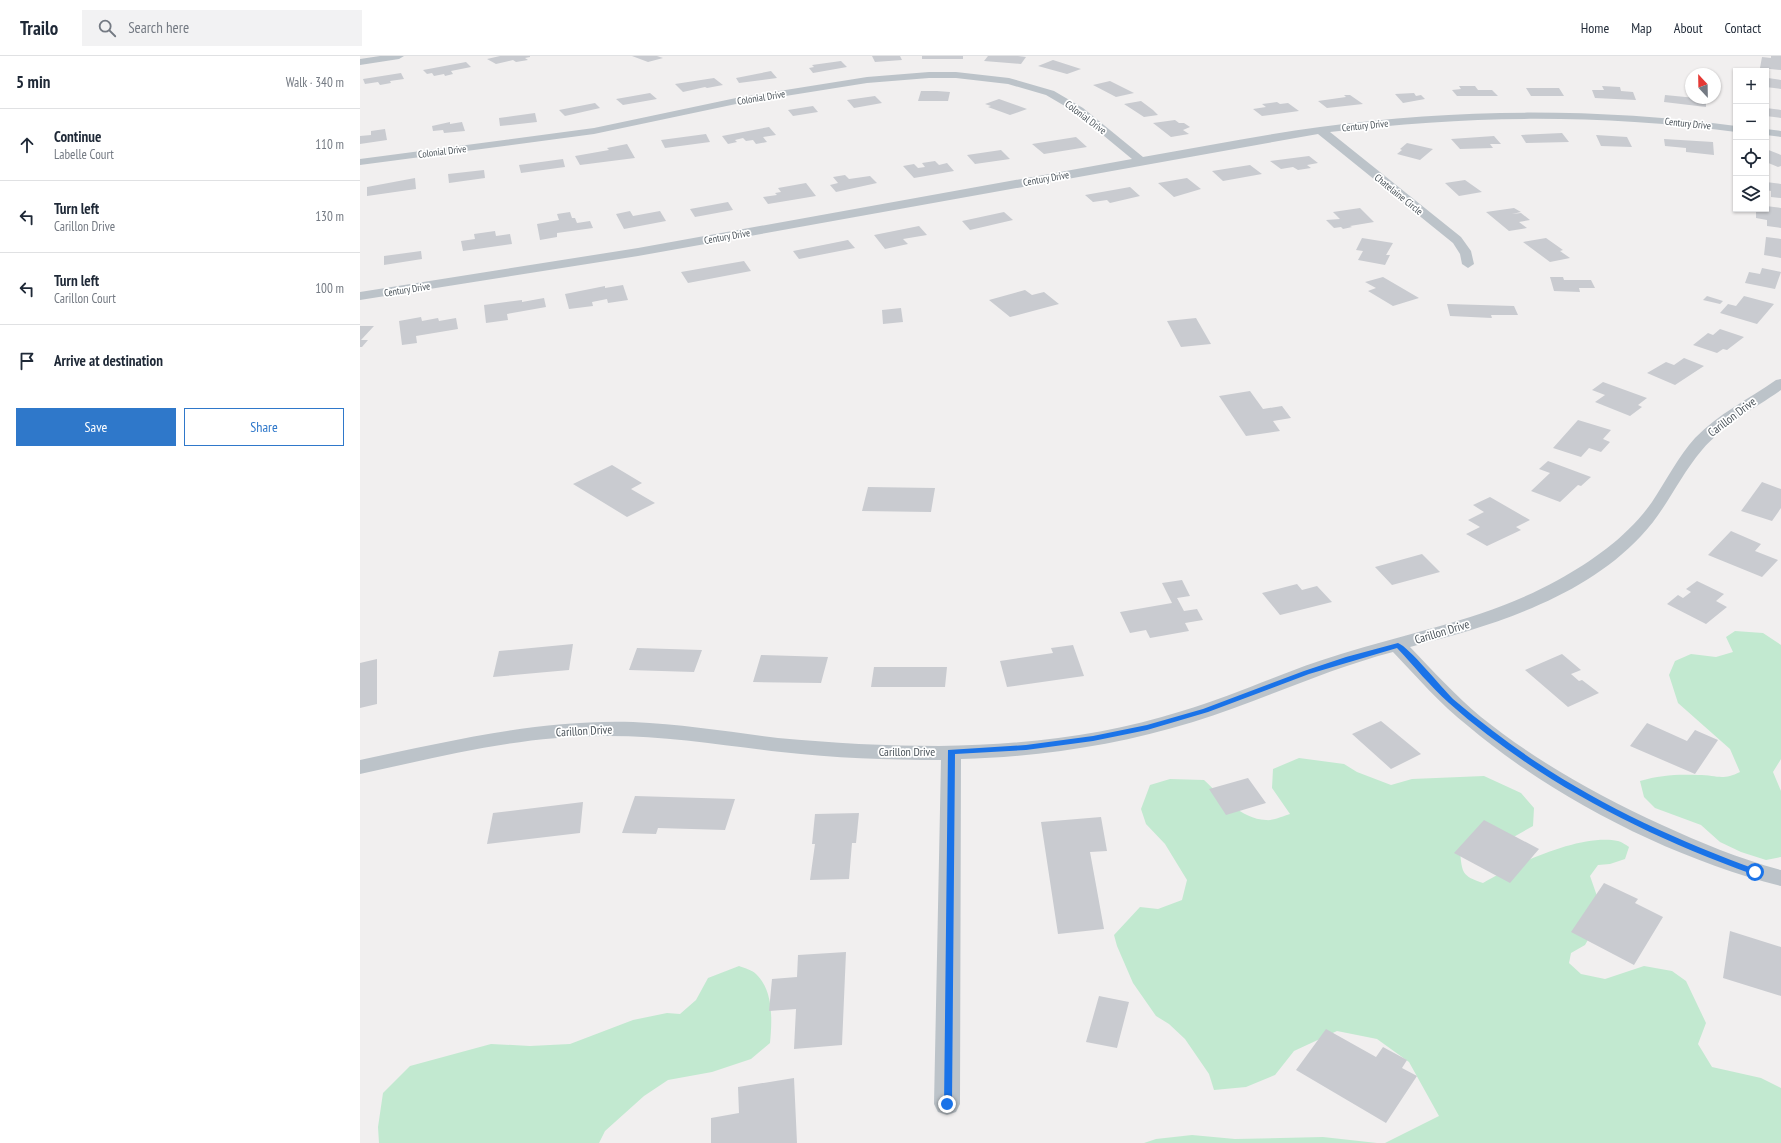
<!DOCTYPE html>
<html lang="en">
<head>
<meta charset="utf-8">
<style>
	:root { --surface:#fff; --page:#f2f2f3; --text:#1f2937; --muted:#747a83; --line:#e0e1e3; --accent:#2f78ca }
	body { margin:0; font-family:"PT Sans Narrow",sans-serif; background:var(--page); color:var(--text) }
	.controls { position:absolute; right:12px; top:12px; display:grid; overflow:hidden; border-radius:0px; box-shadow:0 1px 3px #0004 }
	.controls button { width:36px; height:36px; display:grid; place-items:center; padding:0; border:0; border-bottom:1px solid var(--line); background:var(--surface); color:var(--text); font:20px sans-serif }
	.compass { position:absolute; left:1325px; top:12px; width:36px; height:36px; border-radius:50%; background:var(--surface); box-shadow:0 1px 3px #0004; rotate:338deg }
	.stop { position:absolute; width:12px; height:12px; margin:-9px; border:3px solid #1a73e8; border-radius:50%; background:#fff }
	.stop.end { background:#1a73e8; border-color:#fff; box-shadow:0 1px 4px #0008 }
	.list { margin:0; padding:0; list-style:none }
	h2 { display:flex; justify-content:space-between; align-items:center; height:52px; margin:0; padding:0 16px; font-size:17px }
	h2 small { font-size:13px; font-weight:400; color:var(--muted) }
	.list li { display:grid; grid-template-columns:26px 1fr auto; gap:12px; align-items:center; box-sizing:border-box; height:72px; padding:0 16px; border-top:1px solid var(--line) }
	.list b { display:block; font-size:15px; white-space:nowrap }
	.list p { margin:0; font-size:13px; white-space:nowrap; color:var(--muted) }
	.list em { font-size:13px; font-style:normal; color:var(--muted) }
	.actions { display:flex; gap:8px; padding:12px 16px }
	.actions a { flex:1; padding:9px 0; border:1px solid var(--accent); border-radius:0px; text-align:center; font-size:14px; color:var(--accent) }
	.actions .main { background:var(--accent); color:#fff }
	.icon { flex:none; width:22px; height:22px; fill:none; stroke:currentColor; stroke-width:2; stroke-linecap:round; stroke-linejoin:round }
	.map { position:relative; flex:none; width:1421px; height:1087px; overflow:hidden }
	header { display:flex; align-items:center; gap:24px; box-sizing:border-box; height:56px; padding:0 20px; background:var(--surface); border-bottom:1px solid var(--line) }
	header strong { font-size:19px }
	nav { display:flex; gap:22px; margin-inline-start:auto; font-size:14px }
	.search { width:280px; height:36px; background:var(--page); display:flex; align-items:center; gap:10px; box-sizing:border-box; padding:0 14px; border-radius:0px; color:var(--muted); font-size:15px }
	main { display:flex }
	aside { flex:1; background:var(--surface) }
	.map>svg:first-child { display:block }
</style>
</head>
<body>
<header>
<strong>Trailo</strong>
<div class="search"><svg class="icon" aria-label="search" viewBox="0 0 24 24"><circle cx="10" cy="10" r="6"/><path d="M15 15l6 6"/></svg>Search here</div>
<nav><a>Home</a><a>Map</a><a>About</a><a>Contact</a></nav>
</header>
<main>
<aside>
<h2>5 min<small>Walk · 340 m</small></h2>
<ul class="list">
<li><svg class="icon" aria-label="ahead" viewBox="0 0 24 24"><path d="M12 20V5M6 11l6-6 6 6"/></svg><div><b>Continue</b><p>Labelle Court</p></div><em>110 m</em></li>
<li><svg class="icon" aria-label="left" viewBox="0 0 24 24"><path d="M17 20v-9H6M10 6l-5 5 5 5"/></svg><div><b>Turn left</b><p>Carillon Drive</p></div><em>130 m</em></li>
<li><svg class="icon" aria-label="left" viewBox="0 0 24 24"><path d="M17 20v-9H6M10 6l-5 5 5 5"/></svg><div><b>Turn left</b><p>Carillon Court</p></div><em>100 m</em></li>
<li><svg class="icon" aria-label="arrive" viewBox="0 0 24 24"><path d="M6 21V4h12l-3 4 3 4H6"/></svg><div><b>Arrive at destination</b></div></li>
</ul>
<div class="actions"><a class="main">Save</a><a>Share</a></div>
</aside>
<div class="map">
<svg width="1421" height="1087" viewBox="0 0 1421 1087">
	<rect width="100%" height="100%" fill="#f1efef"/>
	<path fill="#c2e9d0" d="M1375,575l28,2 18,12v114l-8,13 8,19v66l-15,3 -25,-8 -21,-10 -19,-17 -46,-17 -11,-11 -4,-16c20,-6 38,-7 58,-6 19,0 24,6 42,-3l-10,-23 -52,-46 -9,-28 6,-14 16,-7 25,3 17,-5 -7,-15z
		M939,702l45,6 13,8 34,13 21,-6 72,-3 37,17 13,15 -1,18 -23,13 -50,12c2,22 2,25 23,32 31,-19 99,-50 135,-42 4,1 8,4 11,6l-4,12 -15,5 -12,1 -8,11 7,20 -3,33 -9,16 -14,8 -2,10 12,11 24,5 39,-13 28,5 14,10 20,42 -8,21 14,23 49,11 20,10v55h-396l54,-27 -30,-54 -32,-23 -40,-8 -43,20 -19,24 -29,12 -32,3 -5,-16 -24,-35 -16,-15 -13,-8 -23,-33 -16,-37 -3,-11 26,-28 18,2 24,-9 5,-20 -22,-36 -19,-20 -5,-15 9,-24 20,-6 34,1c17,16 37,39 62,40 7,1 17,-4 24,-6l-18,-26 1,-19z
		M379,910c5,2 13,4 17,8 18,17 16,47 14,69l-19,16 -39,13 -44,8 -24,16 -39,35 -6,12h-220l-1,-16 5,-34 27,-27 81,-22 39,2 40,-2 63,-24 34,-7 13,1 16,-14 12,-22z
		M832,1079l43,4 88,-2 54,6h-233l12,-4z"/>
	<path fill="#c9cbd0" d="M140,0h30v1l-5,1 3,2 -12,2 -3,-2 -17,4 -9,-5z
		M272,0h25l6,2 -15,4z
		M512,0h28l2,4 -27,2z
		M562,0h41v3h-41z
		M628,0h30l8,1 -5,7 -37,-3z
		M1411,0h10v14l-21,-2 2,-11 9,1z
		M693,4l28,9 -14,5 -29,-8z
		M481,5l6,6 -34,6 -4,-5 5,-1 -2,-2z
		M106,6l5,5 -20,4 2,3 -8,2 -1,-2 -10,2 -2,-3 -5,1 -4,-4z
		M411,15l6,7 -38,5 -3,-5z
		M41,17l3,6 -14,2 1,2 -11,2 -2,-3 -13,2 -2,-5z
		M354,22l9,7 -16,3 -2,-1 -22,5 -8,-8z
		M1408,22l13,2v9l-15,-2z
		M750,25l24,12 -18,4 -23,-12z
		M1099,30h16l3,4h14l6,6h-41l-5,-6 9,-1z
		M1242,30l18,1 1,4 12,1 3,8 -41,-2 -3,-8h12z
		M1166,32h33l5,8h-33z
		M561,35h16l13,1 -2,9h-30z
		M290,37l7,6 -34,6 -7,-6z
		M1054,37l2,3 5,-1 4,4 -22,4 -8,-9z
		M984,39h6l13,9 -36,4 -9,-7 28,-4z
		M1305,39l41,4v8l-42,-5z
		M515,40l7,7 -28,5 -7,-8z
		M639,43l28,10 -17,6 -22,-8 3,-1 -6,-2z
		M781,45l12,9 5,5 -14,2 -20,-13z
		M917,46l3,2 8,-1 11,8 -37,5 -9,-7 13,-2 -4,-3z
		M235,47l5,5 -35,8 -6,-6z
		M453,50l5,6 -25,4 -5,-6z
		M1406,52l15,2v8l-15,-2z
		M175,57l2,9 -37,4 -1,-8z
		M815,64l4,3h5l6,4 -7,3 6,4 -18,3 -18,-14z
		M90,66v2l12,-2 3,9 -21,2 -1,-3 -10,1 -1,-5z
		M409,71l7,8 -13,2 4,5 -11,2 -3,-4 -7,1 -3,-3 -8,2 2,2 -9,2 -6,-8z
		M25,73l2,11 -27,4v-8l11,-1v-4z
		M1202,77l7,9 -43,1 -5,-8z
		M346,78l4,8 -45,6 -4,-8z
		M1236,79l31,2 5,10 -31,-1z
		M1134,80l7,8h-11l3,4 -33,1 -9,-10z
		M716,81l11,10 -43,7 -12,-10z
		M1304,83l49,3 1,13 -28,-3v-4l-21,-2z
		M1047,87l26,6 -13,11 -23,-6 5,-4 -2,-1z
		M267,88l8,14 -55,7 -5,-9 34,-6 -2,-2z
		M1406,93l15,6v11l-3,1 -12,-5z
		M641,94l9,9 -35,5 -8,-9z
		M949,100l9,7 -11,2 4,3 -13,2 -5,-3 -12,2 -11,-8z
		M203,103l2,8 -44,6 -2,-8z
		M575,105l4,4 8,-2 7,8 -40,7 -11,-12 11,-2 4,4 7,-1 -3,-4z
		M890,109l12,9 -39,7 -11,-10z
		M124,114l1,8 -36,5 -1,-9z
		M485,119l4,4 21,-3 7,7 -41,9 -6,-7 8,-2 -5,-6z
		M55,122l1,11 -49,7v-9z
		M827,122l14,11 -27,8 -16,-14z
		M1105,124l17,12 -23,4 -14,-13z
		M1406,126l15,2v14l-10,-1v-6l-5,-1z
		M446,127l10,13 -48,8 -5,-7 14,-2 -2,-2 6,-1 -3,-4z
		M770,131l10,9 -30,7 -3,-3 -14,2 -8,-7z
		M368,146l5,8 -38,7 -5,-8z
		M1406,150l15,2v20l-14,-2v-6l-11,-2v-9h10z
		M1000,152l14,14 -24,4 2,1 -9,2 -2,-2 -7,1 -8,-8 14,-1 -7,-7z
		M1154,152l7,4 -9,2 9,-1 9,7 -11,2 8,6 -18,3 -23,-19z
		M270,155l3,5 27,-5 6,10 -42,8 -8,-15z
		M210,156l2,6h3l2,5 13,-2 3,7 -36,5v4l-17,3 -3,-16 22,-4 -2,-6z
		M644,156l9,8 -43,10 -8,-9z
		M559,170l8,9 -24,4 5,5 -23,5 -11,-14z
		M135,175l1,5 14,-2 2,10 -49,7 -2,-10 14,-2 -1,-5z
		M1406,181l15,2v19l-17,-3z
		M1002,182l31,5 -7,12h4l-5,10 -27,-5 5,-9 -7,-1z
		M1186,182l17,12 -3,1 10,7 -20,4 -27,-20z
		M488,184l7,8 -56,11 -6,-8z
		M61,195l1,8 -38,6v-9z
		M384,205l7,10 -63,12 -7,-11z
		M1402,212l19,4 -6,17 -30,-6 4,-11 11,2z
		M1023,221l36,21 -26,8 -25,-15 8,-3 -11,-6z
		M1190,221h13l1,3h27l4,8h-16l1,4 -26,-1z
		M263,229l5,15 -20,3 -1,-4 -15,3 1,4 -24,3 -4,-15 40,-8v2z
		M665,234l7,5 12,-3 15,12 -49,13 -21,-17z
		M1347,240l16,5 -3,3 -17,-4z
		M1384,240l30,8 -17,20 -37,-11 8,-9 8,2z
		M184,242l2,9 -39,7 1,6 -22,3 -2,-18 38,-5v2z
		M1087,248l67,2 4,9h-27l1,3 -42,-2z
		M541,252l2,14 -20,2 -1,-14z
		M61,261l1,4 16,-3 1,3 17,-3 2,11 -42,7 1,7 -15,2 -3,-24z
		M836,262l15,26 -30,3 -14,-26z
		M0,270h14l-13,14h7l-6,7h-2z
		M1360,273l24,8 -17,13 -4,-1 -6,4 -24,-8 15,-12 5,2z
		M1324,302l20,8 -29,19 -28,-12 19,-11 8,3z
		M1243,326l44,16 -9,7 4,2 -12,9 -35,-14 10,-7 -13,-5z
		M890,335l13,18 19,-3 9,12 -18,3 7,10 -34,5 -27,-40z
		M1218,364l33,10 -8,9 7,3 -9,10 -12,-4 -8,9 -28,-9z
		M1188,405l43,16 -10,9 -3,-1 -18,17 -29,-11 19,-18 -11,-4z
		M252,409l30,18 -11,6 24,14 -28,14 -54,-33z
		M1402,426l19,7v19l-9,13 -31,-10z
		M508,431l67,1 -4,24 -69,-1z
		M1130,441l40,23 -14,7 5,3 -34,16 -21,-12 14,-7 -12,-7 16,-8 -11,-7z
		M1371,475l30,13 -6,7 23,9 -16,17 -54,-22z
		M1062,498l18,18 -48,13 -17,-18z
		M822,524l8,16 -13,2 7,13 13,-2 6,11 -18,3 4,8 -39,7 -4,-8 -16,3 -10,-21 52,-9 -10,-20z
		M1337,525l27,13 -8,7 11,6 -21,17 -39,-20 11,-9 5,3 8,-6 -5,-3z
		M937,528l5,6 15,-4 15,16 -52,13 -18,-22z
		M213,588l-4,26 -76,7 6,-26z
		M713,589l11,31 -77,11 -7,-26 53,-8 -2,-5z
		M277,592l65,2 -8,22 -65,-2z
		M1202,598l19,16 -10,4 8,7 3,-1 17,13 -31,14 -43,-37z
		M401,599l67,2 -7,26 -68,-1z
		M17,603v45l-17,4v-45z
		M514,611h73l-2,20h-74z
		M1021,665l40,33 -30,15 -39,-35z
		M1287,667l40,18 8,-11 23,10 -23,34 -65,-28z
		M888,722l18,25 -40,12 -17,-26z
		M275,740l100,3 -10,31 -67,-2 -2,6 -34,-1z
		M223,746l-3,31 -93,11 6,-31z
		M499,757l-3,30h-4l-3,36 -39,1 5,-36h-3l3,-30z
		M741,761l6,34 -17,1 14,77 -46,5 -17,-112z
		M1124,764l55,29 -29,34 -56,-30z
		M1244,827l34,16 -3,4 28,14 -29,48 -63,-33z
		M1370,875l51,16v49l-58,-18z
		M486,896l-4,93 -48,4 2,-40 -27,2 3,-32 25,-2 1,-22z
		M739,940l30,6 -12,46 -31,-6z
		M966,973l50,28 7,-10 24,13 -5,8 15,8 -31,47 -90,-53z
		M434,1022l3,65h-86v-25l28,-5 -1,-26z"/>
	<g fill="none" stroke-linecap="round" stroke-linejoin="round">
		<path fill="#bcc3c9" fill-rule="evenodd" d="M20,0h24l-5,3 -39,6v-6z
			M569,16h27l53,6 45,13 29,17 60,49c59,-10 118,-22 177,-30 138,-19 277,-19 416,-1v6c-140,-18 -266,-17 -406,0l131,105 10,14 3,13 -6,4 -6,-4 -2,-10 -7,-11 -135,-109 -680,122 -278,44v-8l278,-44 494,-89 -57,-47 -29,-17 -38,-11 -52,-6h-27l-62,5 -131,21 -142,30 -234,31v-6l234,-31 142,-30 131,-21z
			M1406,73l15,2v6l-15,-2z
			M1421,323v11c-27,19 -57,34 -79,60 -23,27 -36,60 -61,86 -59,63 -150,90 -231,111 23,24 45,48 71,70 55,44 117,79 181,108 39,18 78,34 119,45v16c-108,-27 -228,-88 -313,-160 -28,-22 -51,-49 -75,-74 -69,18 -132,49 -200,70 -75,23 -153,35 -232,37l-1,345 -4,8 -9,3 -9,-3 -4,-8 7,-344c-54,0 -107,-2 -160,-8 -60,-7 -120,-17 -180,-16 -81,0 -162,21 -241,38v-14c90,-19 181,-41 273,-38 49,2 97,10 145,16 54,5 108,8 161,8 82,-1 165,-10 243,-35 54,-16 105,-41 159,-57 74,-23 149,-36 217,-74 36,-20 70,-44 94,-78 14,-21 26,-45 43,-64 23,-24 54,-39 81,-58z"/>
	</g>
	<path fill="#1a73e8" d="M1038,587c11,4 44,45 55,56 13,11 27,22 40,32 80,62 171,105 265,139v4h-6c-110,-40 -215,-93 -303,-171 -19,-17 -35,-37 -52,-55l-88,26 -101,38 -61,18 -54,11 -67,9 -71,4 -3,350 -2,3h-6l4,-357 78,-5 67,-9 54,-11 56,-16 101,-38 42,-14z"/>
	<g text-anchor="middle" stroke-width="3.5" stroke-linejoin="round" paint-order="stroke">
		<g font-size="10" fill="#495259" stroke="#fff">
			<text transform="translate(401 41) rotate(-9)" y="4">Colonial Drive</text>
			<text transform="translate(726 61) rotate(37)" y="4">Colonial Drive</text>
			<text transform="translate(1328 67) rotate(6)" y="4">Century Drive</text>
			<text transform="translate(1005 69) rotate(-6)" y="4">Century Drive</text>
			<text transform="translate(82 95) rotate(-7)" y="4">Colonial Drive</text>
			<text transform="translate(686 122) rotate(-10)" y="4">Century Drive</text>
			<text transform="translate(1039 138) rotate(39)" y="4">Chatelaine Circle</text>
			<text transform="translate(367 180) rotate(-10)" y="4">Century Drive</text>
			<text transform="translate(47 233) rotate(-9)" y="4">Century Drive</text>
		</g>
		<g font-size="12" fill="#495259" stroke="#fff">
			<text transform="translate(1372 361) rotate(-37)" y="4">Carillon Drive</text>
			<text transform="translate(1082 576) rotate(-17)" y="4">Carillon Drive</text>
			<text transform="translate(224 675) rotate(-3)" y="4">Carillon Drive</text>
			<text x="547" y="700">Carillon Drive</text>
		</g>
	</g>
</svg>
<div class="controls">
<button>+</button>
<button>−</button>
<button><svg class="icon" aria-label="locate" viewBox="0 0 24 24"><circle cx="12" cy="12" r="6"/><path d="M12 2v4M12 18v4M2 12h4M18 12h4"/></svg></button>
<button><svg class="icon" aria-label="layers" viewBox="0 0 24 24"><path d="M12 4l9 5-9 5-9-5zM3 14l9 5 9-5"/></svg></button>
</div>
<svg class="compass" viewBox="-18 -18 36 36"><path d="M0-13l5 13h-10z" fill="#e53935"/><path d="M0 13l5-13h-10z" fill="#747a83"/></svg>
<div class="stop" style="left:1395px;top:816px"></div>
<div class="stop end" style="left:587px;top:1048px"></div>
</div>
</main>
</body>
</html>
